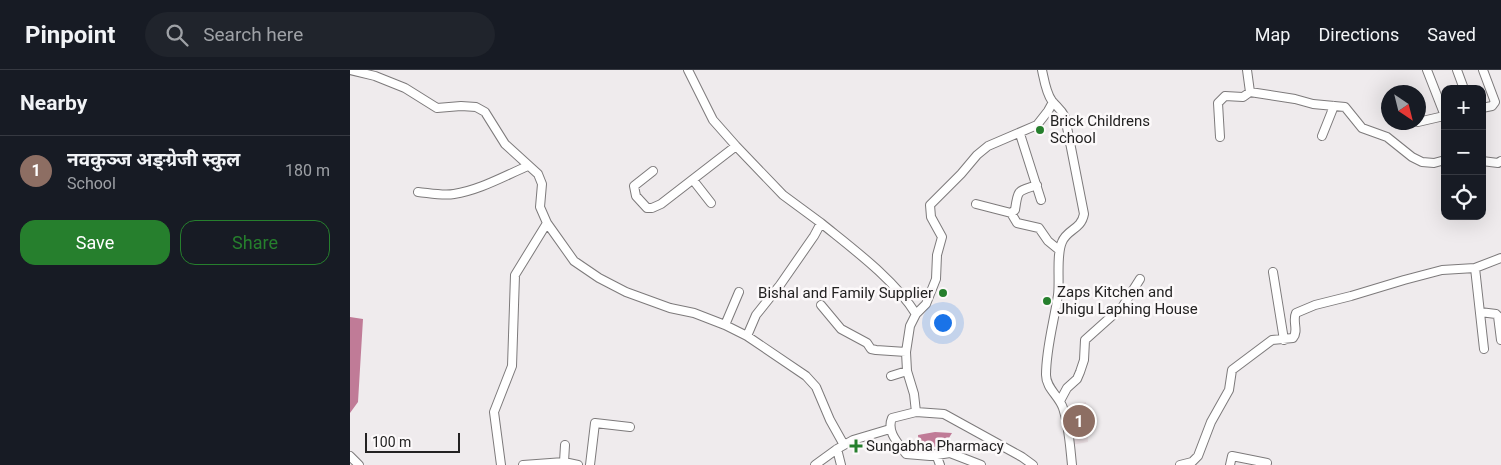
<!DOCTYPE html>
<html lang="en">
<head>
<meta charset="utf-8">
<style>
	:root { --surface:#171b24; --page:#20242c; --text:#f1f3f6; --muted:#9ea1a6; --line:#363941; --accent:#267f2d }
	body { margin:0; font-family:Roboto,"Noto Sans Devanagari",sans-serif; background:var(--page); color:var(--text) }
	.controls { position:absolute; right:15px; top:15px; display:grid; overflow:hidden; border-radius:10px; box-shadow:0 5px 20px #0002 }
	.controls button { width:45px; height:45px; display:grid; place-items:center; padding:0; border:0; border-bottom:1px solid var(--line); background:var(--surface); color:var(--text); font:25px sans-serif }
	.compass { position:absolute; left:1031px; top:15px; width:45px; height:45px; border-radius:50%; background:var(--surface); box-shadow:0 5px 20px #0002; rotate:145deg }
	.scale { position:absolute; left:15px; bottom:12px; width:95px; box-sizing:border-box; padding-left:5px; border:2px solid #232222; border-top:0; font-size:14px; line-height:18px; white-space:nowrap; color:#232222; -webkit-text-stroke:4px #fcf9fa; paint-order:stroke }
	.you { position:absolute; left:592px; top:252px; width:18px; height:18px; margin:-12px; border:4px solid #fff; border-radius:50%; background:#1a73e8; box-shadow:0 0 0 8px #1a73e833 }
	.badge { display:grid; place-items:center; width:32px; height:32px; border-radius:50%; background:var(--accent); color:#fff; font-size:16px; font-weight:700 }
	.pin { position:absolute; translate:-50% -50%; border:2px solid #fff; box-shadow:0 1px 5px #0006 }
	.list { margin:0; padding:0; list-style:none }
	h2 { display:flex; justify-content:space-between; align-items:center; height:65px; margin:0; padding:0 20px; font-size:21px }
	h2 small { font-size:16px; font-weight:400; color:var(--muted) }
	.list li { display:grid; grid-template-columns:32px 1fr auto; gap:15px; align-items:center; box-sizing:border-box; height:70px; padding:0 20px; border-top:1px solid var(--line) }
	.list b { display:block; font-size:19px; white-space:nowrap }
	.list p { margin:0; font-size:16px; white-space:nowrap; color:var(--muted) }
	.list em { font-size:16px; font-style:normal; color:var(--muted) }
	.actions { display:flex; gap:10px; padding:15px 20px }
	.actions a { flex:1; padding:11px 0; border:1px solid var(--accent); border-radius:15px; text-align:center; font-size:18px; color:var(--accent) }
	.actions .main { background:var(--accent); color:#fff }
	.icon { flex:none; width:28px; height:28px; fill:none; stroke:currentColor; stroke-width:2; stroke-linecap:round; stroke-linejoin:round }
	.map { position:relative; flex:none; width:1151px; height:395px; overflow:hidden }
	header { display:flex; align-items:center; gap:30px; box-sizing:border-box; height:70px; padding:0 25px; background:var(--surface); border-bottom:1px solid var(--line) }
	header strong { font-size:24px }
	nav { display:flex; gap:28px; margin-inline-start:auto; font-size:18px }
	.search { width:350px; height:45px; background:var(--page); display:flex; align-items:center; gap:12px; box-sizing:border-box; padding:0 18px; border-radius:28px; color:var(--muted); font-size:19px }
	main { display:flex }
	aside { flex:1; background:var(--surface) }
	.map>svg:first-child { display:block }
</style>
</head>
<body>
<header>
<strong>Pinpoint</strong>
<div class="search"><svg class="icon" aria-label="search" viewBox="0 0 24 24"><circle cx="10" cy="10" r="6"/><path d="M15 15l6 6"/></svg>Search here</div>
<nav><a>Map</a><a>Directions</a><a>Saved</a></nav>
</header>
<main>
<aside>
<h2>Nearby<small></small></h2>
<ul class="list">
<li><span class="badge" style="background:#8d6e63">1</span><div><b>नवकुञ्ज अङ्‍ग्रेजी स्कुल</b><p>School</p></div><em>180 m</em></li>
</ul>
<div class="actions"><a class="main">Save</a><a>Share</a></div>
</aside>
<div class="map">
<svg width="1151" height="395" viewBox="0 0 1151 395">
	<rect width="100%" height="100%" fill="#efebed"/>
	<path fill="#e9dde1" d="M736,332l2,40 -17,3 -5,-28 2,-11z"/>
	<path fill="#c07b97" d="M0,247l13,2 -5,83 -8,11z
		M585,362l17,1 -8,13 -25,2 -1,-13z"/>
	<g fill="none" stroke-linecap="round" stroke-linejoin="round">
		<g stroke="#7d7a7b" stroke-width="10">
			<path id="minor" d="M0,0l25,6 30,12 32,20 24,-2 15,1 9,5 20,32 33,30 4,10 -2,23 7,16 -32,52 -3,91 -18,46 7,53
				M338,0l25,50 23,26 47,49 38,28
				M692,0c2,9 4,23 10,31 5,6 9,8 13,16l19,97c-3,16 -17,15 -22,28 -6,13 -2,39 -4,53 -4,27 -12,53 -12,80 0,13 13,21 17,33 6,18 7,38 9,57
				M897,0l3,22
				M1077,0l18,46
				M1107,0l7,19
				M1132,38l10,-2 3,-4 -12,-32
				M1068,52l26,-6
				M670,64l21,66
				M972,66l12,-30
				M870,67l-2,-34 7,-7 18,1 7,-5 45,7 18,5 32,3 17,21 25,9 25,20 10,5 12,1 11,-3
				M1132,91l16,2 3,-2
				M303,101l-19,15 2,10 11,12h5l9,-4 75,-58
				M343,110l18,23
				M68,122c11,1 25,4 36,2 26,-4 50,-18 74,-28
				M626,134l35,9 4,-3c3,-21 2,-18 22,-25
				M661,143l6,10 22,5 9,13 11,9
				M197,153l27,38 25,17 27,14 44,16 24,5 31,12 22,11 59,40 10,11 14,33 14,25
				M1125,198l9,81
				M923,202l11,68
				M471,235l20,24 26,14 4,6 5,1 30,2
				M1130,242l16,2 2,2 3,24
				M375,255l14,-33
				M397,266l9,-21 24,-30 34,-49 7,-13c32,26 73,56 95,91
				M541,306l16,-5
				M710,331l7,-13 10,-9 3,-7 4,-12 1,-20 38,-34 17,-27
				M566,342l28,2 78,43 11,8
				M487,379l4,16
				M586,384l4,11
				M0,386l9,9
				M214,392l1,-17
				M173,395l41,-3 14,3
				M240,395l5,-42 35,4
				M465,395l22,-16 16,-9 37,-11
				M631,395l-31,-12 -20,3 -24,-2c-7,-10 -20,-22 -14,-36l24,-6 -2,-18 -7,-23 -1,-19 4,-26 6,-12 10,-10 10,-25 1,-24 5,-18 -11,-20 -1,-12 31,-31 16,-19 11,-9 49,-21 11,-14 5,-9
				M830,395l12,-3 6,-6 13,-34 18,-32 3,-20 40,-30 21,-2c6,-7 -1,-17 3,-25l19,-8 36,-9 53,-16 38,-10 33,-2 26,-10
				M880,395l2,-9 35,7"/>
		</g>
		<use href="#minor" stroke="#fff" stroke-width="8"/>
	</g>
	<g fill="#267f2d" stroke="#fcf9fa" stroke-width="2">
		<circle cx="690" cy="60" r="5"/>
		<circle cx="593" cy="223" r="5"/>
		<circle cx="697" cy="231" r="5"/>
		<path d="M503.5 368.5h5v5h5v5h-5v5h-5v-5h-5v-5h5z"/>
	</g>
	<g text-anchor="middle" stroke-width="5" stroke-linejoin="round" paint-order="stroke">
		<g font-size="15" fill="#232222" stroke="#fcf9fa" text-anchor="start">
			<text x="700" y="56">Brick Childrens<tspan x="700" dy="17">School</tspan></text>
			<text x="707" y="227">Zaps Kitchen and<tspan x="707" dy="17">Jhigu Laphing House</tspan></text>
			<text x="583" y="228" text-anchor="end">Bishal and Family Supplier</text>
			<text x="516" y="381">Sungabha Pharmacy</text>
		</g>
	</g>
</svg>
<div class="controls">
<button>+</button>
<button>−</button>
<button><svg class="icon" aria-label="locate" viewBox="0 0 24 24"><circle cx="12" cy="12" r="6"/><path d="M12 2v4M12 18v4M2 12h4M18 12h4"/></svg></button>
</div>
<svg class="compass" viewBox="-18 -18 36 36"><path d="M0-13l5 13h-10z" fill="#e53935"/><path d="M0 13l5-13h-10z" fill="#9ea1a6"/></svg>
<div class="scale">100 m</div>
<div class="you"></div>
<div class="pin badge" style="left:729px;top:351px;background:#8d6e63">1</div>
</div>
</main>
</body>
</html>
